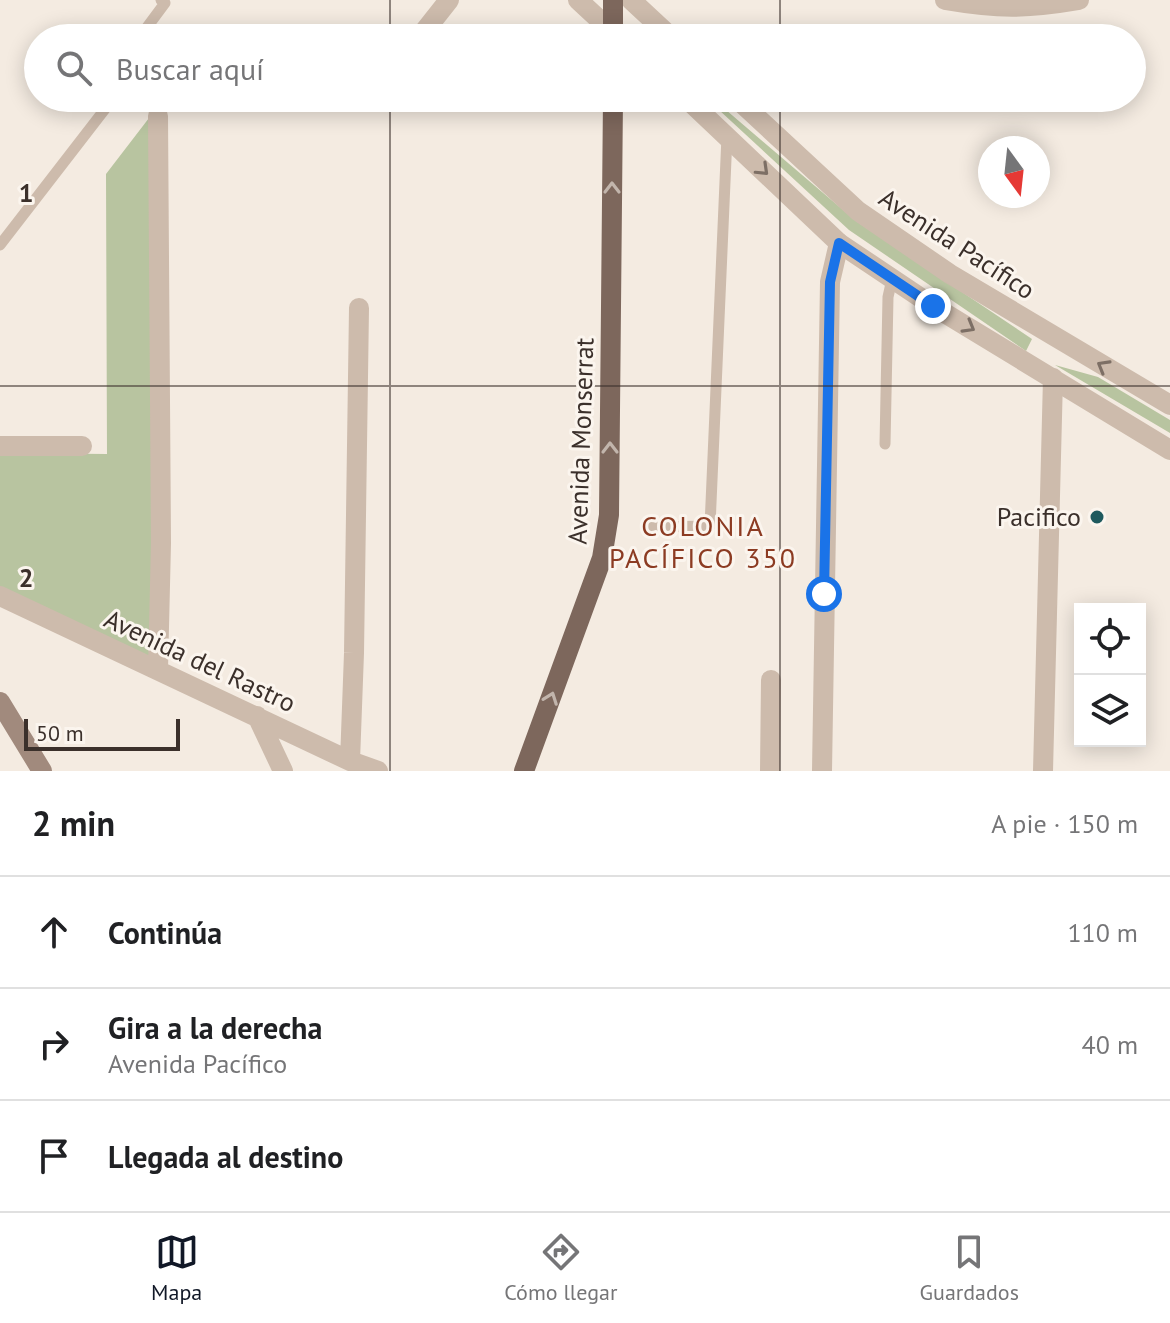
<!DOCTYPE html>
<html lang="es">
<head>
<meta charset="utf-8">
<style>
	:root { --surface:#fff; --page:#f2f2f2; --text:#202124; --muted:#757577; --line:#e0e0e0; --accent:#111827 }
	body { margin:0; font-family:"PT Sans",sans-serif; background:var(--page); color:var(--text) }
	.controls { position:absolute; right:24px; bottom:24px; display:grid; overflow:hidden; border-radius:0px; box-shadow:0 4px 20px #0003 }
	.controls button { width:72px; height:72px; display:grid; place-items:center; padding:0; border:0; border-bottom:2px solid var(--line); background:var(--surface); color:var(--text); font:40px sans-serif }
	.compass { position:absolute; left:978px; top:136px; width:72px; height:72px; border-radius:50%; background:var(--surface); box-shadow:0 4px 20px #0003; rotate:165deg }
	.scale { position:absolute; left:24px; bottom:20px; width:156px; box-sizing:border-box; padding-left:8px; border:4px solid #3b302b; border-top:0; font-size:22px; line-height:28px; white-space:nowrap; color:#3b302b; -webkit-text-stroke:6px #fbf5ee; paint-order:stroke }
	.stop { position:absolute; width:24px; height:24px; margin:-18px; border:6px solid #1a73e8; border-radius:50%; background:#fff }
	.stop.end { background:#1a73e8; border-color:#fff; box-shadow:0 2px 8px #0008 }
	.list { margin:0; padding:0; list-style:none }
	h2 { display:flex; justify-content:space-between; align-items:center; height:104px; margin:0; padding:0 32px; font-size:34px }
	h2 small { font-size:26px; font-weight:400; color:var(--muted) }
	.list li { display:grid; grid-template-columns:52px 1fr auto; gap:24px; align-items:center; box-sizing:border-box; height:112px; padding:0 32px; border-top:2px solid var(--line) }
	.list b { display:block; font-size:30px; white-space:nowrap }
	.list p { margin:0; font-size:26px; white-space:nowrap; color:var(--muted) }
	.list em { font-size:26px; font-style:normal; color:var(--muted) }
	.icon { flex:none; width:44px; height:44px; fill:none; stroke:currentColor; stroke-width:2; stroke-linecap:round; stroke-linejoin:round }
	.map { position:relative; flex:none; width:1170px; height:771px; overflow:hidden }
	.search { position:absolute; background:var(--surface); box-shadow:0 4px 20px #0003; left:24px; right:24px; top:24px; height:88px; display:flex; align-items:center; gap:20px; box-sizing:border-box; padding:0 28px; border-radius:44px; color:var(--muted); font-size:30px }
	.sheet { height:440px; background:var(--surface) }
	nav { display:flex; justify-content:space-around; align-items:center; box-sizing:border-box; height:112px; border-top:2px solid var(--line); background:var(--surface); font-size:22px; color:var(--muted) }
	nav a { display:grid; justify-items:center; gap:4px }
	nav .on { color:var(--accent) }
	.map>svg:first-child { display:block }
</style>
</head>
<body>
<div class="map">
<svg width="1170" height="771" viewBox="0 0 1170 771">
	<rect width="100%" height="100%" fill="#f4ebe1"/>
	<path fill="#b8c4a0" d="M706,98h6l144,123 176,118 -6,12 -177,-121z
		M149,118l4,542 -153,-71v-136l107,1 -1,-280z
		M1055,365l43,12 72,43v13z"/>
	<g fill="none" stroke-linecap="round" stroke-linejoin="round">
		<path stroke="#cdbbac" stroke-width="11" d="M139,38l26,-35 -4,-3
			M0,245l112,-145
			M885,444l3,-147 4,-18
			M652,527l58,-1 17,-390"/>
		<path stroke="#cdbbac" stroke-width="20" d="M945,0c52,9 82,9 134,0
			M419,38l30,-38
			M370,102l3,-4
			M0,446h82
			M0,596l350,165 28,10
			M158,669l3,-126 -3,-427
			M257,716l26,55
			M350,761l4,-108 5,-345
			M770,771l1,-91
			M822,771l8,-489 9,-39
			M1043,771l10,-393"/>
		<path stroke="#cdbbac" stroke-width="20" d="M578,0l41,38
			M631,0l41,38
			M686,98l153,145 94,63 237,144
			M736,98l122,113 92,63 220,131"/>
		<path stroke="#a18a7d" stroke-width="20" d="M0,702l42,69"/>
		<path stroke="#7d675c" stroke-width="20" d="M613,0v38
			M524,771l78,-213 7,-43 4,-417"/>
	</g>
	<defs><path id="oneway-chevron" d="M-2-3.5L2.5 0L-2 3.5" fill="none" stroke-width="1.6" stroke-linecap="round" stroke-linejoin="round" transform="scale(2)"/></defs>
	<g stroke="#7d6f65">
		<use href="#oneway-chevron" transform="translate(763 170) rotate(44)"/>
		<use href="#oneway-chevron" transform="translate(969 327) rotate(30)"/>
		<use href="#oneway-chevron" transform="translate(1103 366) rotate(-150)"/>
	</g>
	<g stroke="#c2b5ac">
		<use href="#oneway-chevron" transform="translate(612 188) rotate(-90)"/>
		<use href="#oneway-chevron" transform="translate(610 448) rotate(-90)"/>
		<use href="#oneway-chevron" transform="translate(551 698) rotate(-70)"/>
	</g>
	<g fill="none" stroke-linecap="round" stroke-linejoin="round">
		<path stroke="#1a73e8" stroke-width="10" d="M824,594l6,-312 9,-39 94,63"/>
	</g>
	<path fill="none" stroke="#3b302b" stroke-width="2" stroke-opacity="0.55" d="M390,0v38M780,0v38M390,98v673M780,98v673M0,386h1170"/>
	<circle fill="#1f5a5e" stroke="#fbf5ee" stroke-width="3" cx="1097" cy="517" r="8"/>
	<g text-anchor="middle" stroke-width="6" stroke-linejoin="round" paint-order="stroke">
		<g font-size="26" fill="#3b302b" stroke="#fbf5ee">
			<text transform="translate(957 244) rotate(33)" y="9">Avenida Pacífico</text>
			<text transform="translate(581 441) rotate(-88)" y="9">Avenida Monserrat</text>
			<text transform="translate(200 661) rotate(25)" y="9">Avenida del Rastro</text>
		</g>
		<g font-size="26" fill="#3b302b" stroke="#fbf5ee" text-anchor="end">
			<text x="1081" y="526">Pacifico</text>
		</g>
		<g font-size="28" letter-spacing="2" fill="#8c3b22" stroke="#fbf5ee">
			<text x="703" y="536">COLONIA<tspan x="703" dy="32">PACÍFICO 350</tspan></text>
		</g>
	</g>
	<g font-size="26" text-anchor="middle" font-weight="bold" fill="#3b302b" stroke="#fbf5ee" stroke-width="6" stroke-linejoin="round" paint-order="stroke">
		<text x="26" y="202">1</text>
		<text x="26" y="587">2</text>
	</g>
</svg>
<div class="controls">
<button><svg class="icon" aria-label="locate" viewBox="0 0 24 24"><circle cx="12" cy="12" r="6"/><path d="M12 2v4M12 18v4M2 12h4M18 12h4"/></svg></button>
<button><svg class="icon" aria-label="layers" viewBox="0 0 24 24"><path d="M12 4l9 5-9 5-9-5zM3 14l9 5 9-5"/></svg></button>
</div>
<svg class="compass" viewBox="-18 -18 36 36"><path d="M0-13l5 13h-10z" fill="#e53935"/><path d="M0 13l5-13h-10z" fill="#757577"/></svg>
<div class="scale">50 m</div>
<div class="stop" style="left:824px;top:594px"></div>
<div class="stop end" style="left:933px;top:306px"></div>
<div class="search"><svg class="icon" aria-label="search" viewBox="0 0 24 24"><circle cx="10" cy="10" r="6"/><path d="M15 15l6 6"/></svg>Buscar aquí</div>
</div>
<section class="sheet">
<h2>2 min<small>A pie · 150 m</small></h2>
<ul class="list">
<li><svg class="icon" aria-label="ahead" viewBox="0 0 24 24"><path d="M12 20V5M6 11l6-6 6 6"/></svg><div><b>Continúa</b></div><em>110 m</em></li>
<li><svg class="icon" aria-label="right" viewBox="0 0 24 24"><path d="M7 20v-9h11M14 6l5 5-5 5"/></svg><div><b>Gira a la derecha</b><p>Avenida Pacífico</p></div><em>40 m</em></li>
<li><svg class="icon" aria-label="arrive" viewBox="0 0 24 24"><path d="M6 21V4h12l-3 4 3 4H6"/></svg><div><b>Llegada al destino</b></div></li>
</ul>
</section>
<nav>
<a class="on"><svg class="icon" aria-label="map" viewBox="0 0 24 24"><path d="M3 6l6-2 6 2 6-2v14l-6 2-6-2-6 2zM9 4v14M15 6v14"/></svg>Mapa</a>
<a><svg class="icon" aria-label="directions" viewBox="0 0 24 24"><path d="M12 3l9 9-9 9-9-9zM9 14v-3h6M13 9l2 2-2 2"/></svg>Cómo llegar</a>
<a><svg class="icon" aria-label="saved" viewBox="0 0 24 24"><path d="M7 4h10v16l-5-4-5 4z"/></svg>Guardados</a>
</nav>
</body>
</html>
